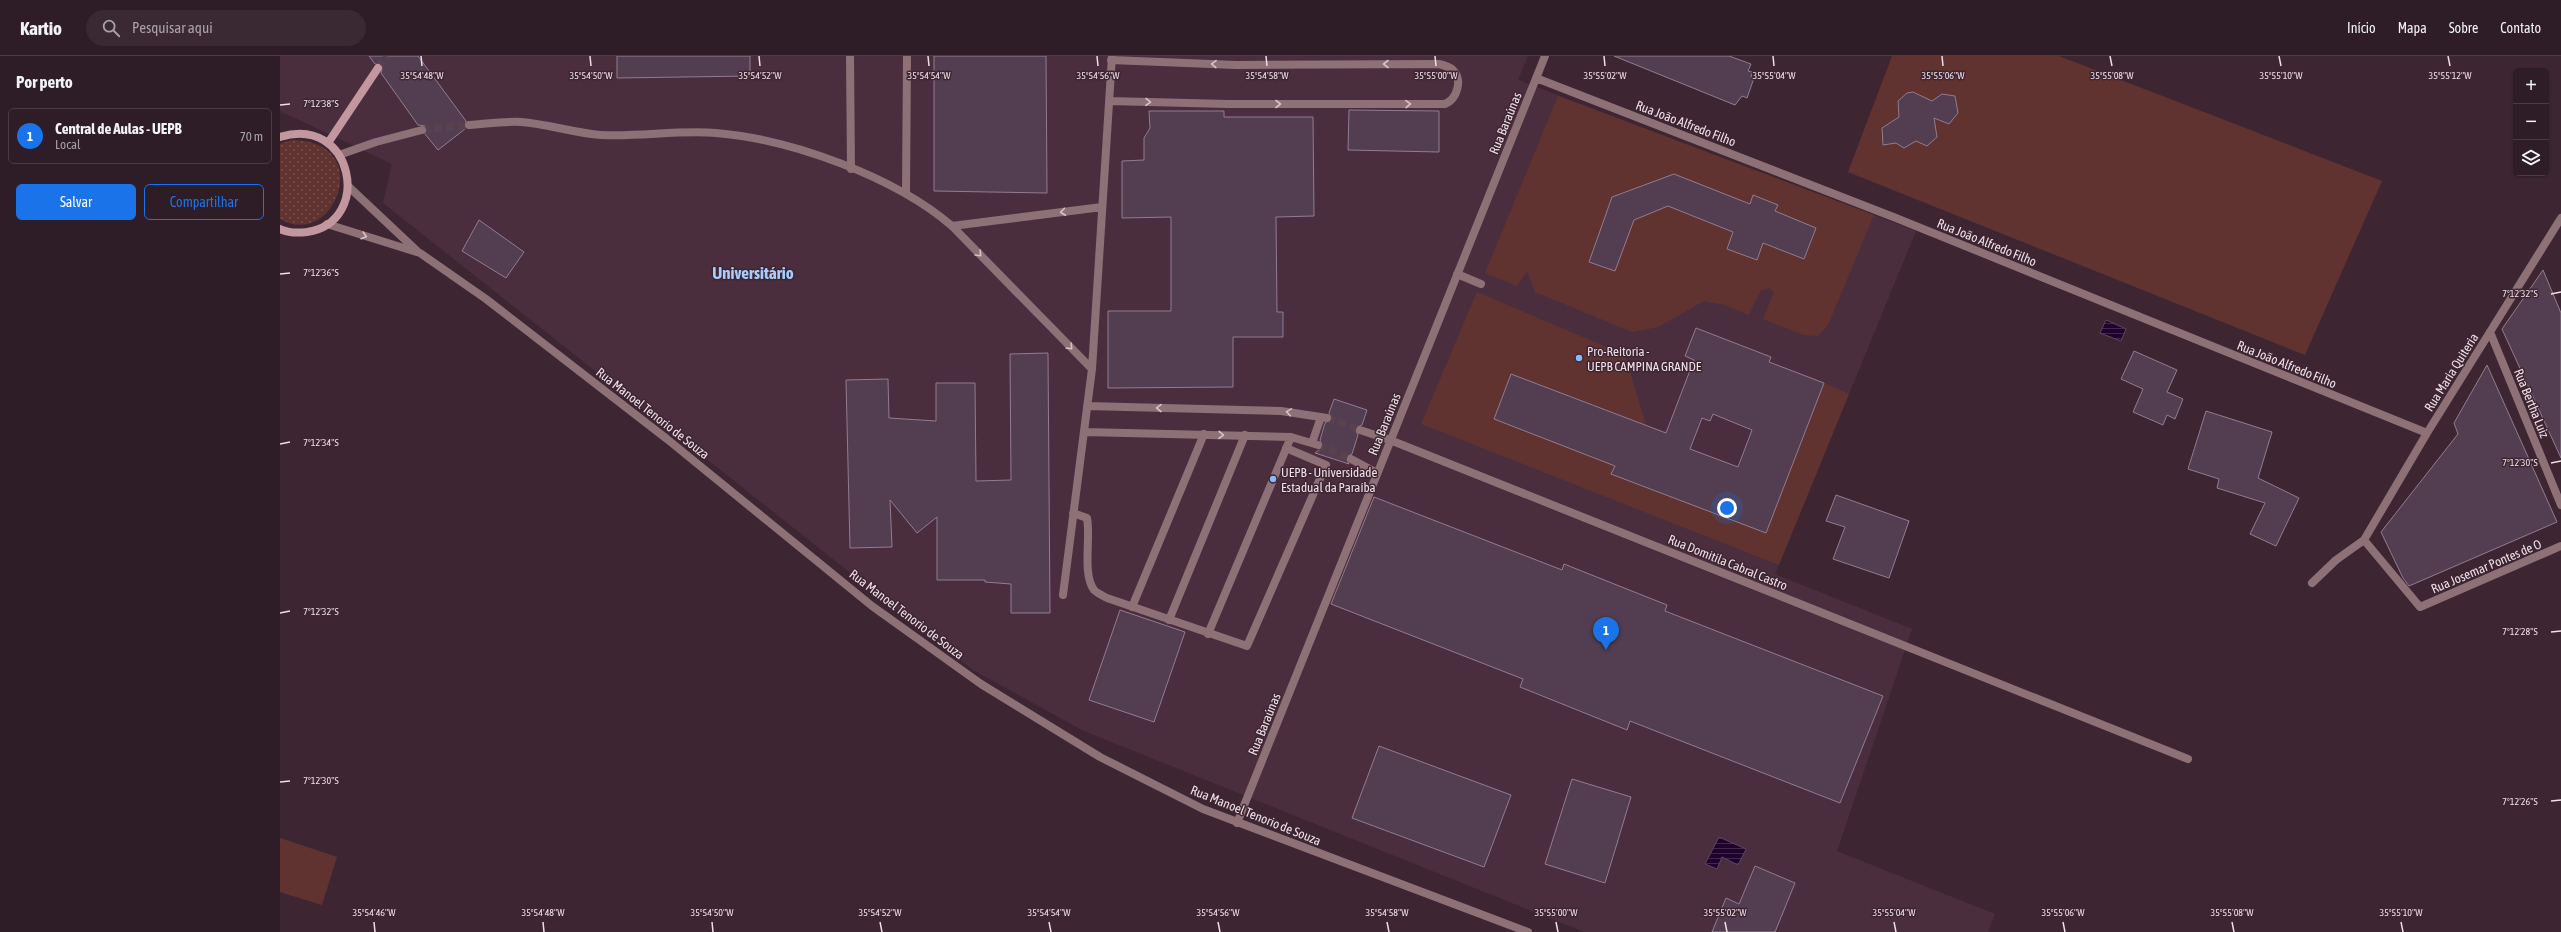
<!DOCTYPE html>
<html lang="pt">
<head>
<meta charset="utf-8">
<style>
	:root { --surface:#2e1c26; --page:#3a2932; --text:#f1f3f6; --muted:#a7a1a7; --line:#493a43; --accent:#1a73e8 }
	body { margin:0; font-family:"Asap Condensed",sans-serif; background:var(--page); color:var(--text) }
	.controls { position:absolute; right:12px; top:12px; display:grid; overflow:hidden; border-radius:6px; box-shadow:0 1px 3px #0004 }
	.controls button { width:36px; height:36px; display:grid; place-items:center; padding:0; border:0; border-bottom:1px solid var(--line); background:var(--surface); color:var(--text); font:20px sans-serif }
	.you { position:absolute; left:1447px; top:452px; width:14px; height:14px; margin:-10px; border:3px solid #fff; border-radius:50%; background:#1a73e8; box-shadow:0 0 0 6px #1a73e833 }
	.badge { display:grid; place-items:center; width:26px; height:26px; border-radius:50%; background:var(--accent); color:#fff; font-size:13px; font-weight:700 }
	.pin { position:absolute; translate:-50% -33px; filter:drop-shadow(0 1px 2px #0008) }
	.pin::after { content:''; position:absolute; top:21px; width:14px; height:12px; background:inherit; clip-path:polygon(0 0,100% 0,50% 100%) }
	.list { margin:0; padding:0; list-style:none }
	h2 { display:flex; justify-content:space-between; align-items:center; height:52px; margin:0; padding:0 16px; font-size:17px }
	h2 small { font-size:13px; font-weight:400; color:var(--muted) }
	.list li { display:grid; grid-template-columns:26px 1fr auto; gap:12px; align-items:center; box-sizing:border-box; height:56px; margin:0 8px 8px; padding:0 8px; border:1px solid var(--line); border-radius:6px }
	.list b { display:block; font-size:15px; white-space:nowrap }
	.list p { margin:0; font-size:13px; white-space:nowrap; color:var(--muted) }
	.list em { font-size:13px; font-style:normal; color:var(--muted) }
	.actions { display:flex; gap:8px; padding:12px 16px }
	.actions a { flex:1; padding:9px 0; border:1px solid var(--accent); border-radius:6px; text-align:center; font-size:14px; color:var(--accent) }
	.actions .main { background:var(--accent); color:#fff }
	.icon { flex:none; width:22px; height:22px; fill:none; stroke:currentColor; stroke-width:2; stroke-linecap:round; stroke-linejoin:round }
	.map { position:relative; flex:none; width:2281px; height:876px; overflow:hidden }
	header { display:flex; align-items:center; gap:24px; box-sizing:border-box; height:56px; padding:0 20px; background:var(--surface); border-bottom:1px solid var(--line) }
	header strong { font-size:19px }
	nav { display:flex; gap:22px; margin-inline-start:auto; font-size:14px }
	.search { width:280px; height:36px; background:var(--page); display:flex; align-items:center; gap:10px; box-sizing:border-box; padding:0 14px; border-radius:22px; color:var(--muted); font-size:15px }
	main { display:flex }
	aside { flex:1; background:var(--surface) }
	.map>svg:first-child { display:block }
</style>
</head>
<body>
<header>
<strong>Kartio</strong>
<div class="search"><svg class="icon" aria-label="search" viewBox="0 0 24 24"><circle cx="10" cy="10" r="6"/><path d="M15 15l6 6"/></svg>Pesquisar aqui</div>
<nav><a>Início</a><a>Mapa</a><a>Sobre</a><a>Contato</a></nav>
</header>
<main>
<aside>
<h2>Por perto<small></small></h2>
<ul class="list">
<li><span class="badge">1</span><div><b>Central de Aulas - UEPB</b><p>Local</p></div><em>70 m</em></li>
</ul>
<div class="actions"><a class="main">Salvar</a><a>Compartilhar</a></div>
</aside>
<div class="map">
<svg width="2281" height="876" viewBox="0 0 2281 876">
	<defs>
		<pattern id="park-dots" width="8" height="8" patternUnits="userSpaceOnUse"><rect width="8" height="8" fill="#603331"/><path d="M2 2h.1M6 6h.1" fill="none" stroke="#77504f" stroke-width="1.8" stroke-linecap="round"/></pattern>
		<pattern id="water-rules" width="6" height="5" patternUnits="userSpaceOnUse"><rect width="6" height="5" fill="#1e042c"/><path d="M0 2.5h6" fill="none" stroke="#3f284b"/></pattern>
	</defs>
	<rect width="100%" height="100%" fill="#3d2632"/>
	<path fill="#4b2e3d" d="M0,0h1248l-10,24 398,151 -141,343 137,55 -75,222 158,63 -7,18h-404l-500,-201 -111,-61 -590,-467 9,-39 -112,-53z"/>
	<path fill="#603331" d="M1612,0h167l323,125 -77,174 -457,-183z
		M1278,40l316,119 -46,110 -10,11 -15,-1 -40,-16 11,-27 -5,-4 -8,2 -12,25 -24,-10 -21,-4 -46,26 -26,5 -97,-40 -8,-21 -10,15 -32,-13z
		M1197,236l148,63 21,70 -135,-51 -17,45 121,47 -3,8 154,59 58,-150 25,11 -70,171 -358,-141z
		M0,782l57,19 -15,48 -42,-13z"/>
	<path fill="url(#park-dots)" d="M11,84c86,0 44,111 -11,79v-75z"/>
	<path fill="url(#water-rules)" stroke="#5c4564" d="M1826,264l20,9 -5,12 -21,-8z
		M1439,781l27,12 -8,16 -16,-8 -5,12 -12,-5z"/>
	<path fill="#533e51" stroke="#927c90" fill-rule="evenodd" d="M89,0h49l48,65 -2,4 1,4 -27,21 -13,-16 1,-8 -8,-1 -37,-52 2,-8 -8,-1z
		M337,0h133v20l-133,2z
		M654,0h112l1,137 -113,-2z
		M1334,0h115l22,8 -3,7 4,1 -1,5 3,1 -7,20 -5,-2 -7,9z
		M1633,36l19,9 10,-7 13,2 3,17 -9,11 -15,-6 3,19 -10,9 -11,-5 -12,7 -8,-5 -13,2 -1,-17 17,-11 -1,-16 9,-8z
		M1069,54l90,1v41l-91,-2z
		M869,55h75v6h89l1,99 -38,1 1,95h6v25h-50v50l-125,1v-77h63v-94l-49,1v-57l22,-1v-22l6,-10z
		M1394,118l76,30 3,-9 25,10 -3,6 41,17 -12,31 -41,-16 -6,17 -30,-11 6,-17 -65,-26 -34,14 -19,51 -26,-9 23,-65z
		M199,164l45,32 -18,26 -44,-27z
		M2263,214l18,43v145l-59,-129z
		M1416,272l75,29 -2,5 55,21 -58,150 -155,-59 4,-8 -121,-47 17,-45 155,59 28,-73 -9,-4zM1433,358l39,16 -14,37 -48,-18 12,-31 8,3z
		M1854,295l43,19 -10,22 16,7 -8,20 -8,-4 -4,10 -30,-13 10,-23 -22,-10z
		M768,297l2,260h-39v-29l-26,-2v-2h-48v-63l-20,16 -27,-33 2,47 -42,1 -4,-168 42,-1 1,39 47,3v-38h39l1,98 35,-1 -1,-126z
		M2207,309l70,157 -148,64 -6,-8 -22,-46 77,-98 -4,-11z
		M1054,343l33,11 -5,15 -7,3 3,7 -6,19 -6,3 3,7 -34,-11 8,-6 -3,-7 5,-17 7,-4 -3,-6z
		M1926,355l66,21 -14,46 41,20 -23,48 -26,-12 15,-31 -48,-15 2,-9 -31,-10z
		M1556,439l73,26 -20,57 -56,-19 12,-32 -19,-6z
		M1094,441l188,73 2,-6 103,41 -2,6 218,85 -43,107 -210,-82 -3,9 -107,-43 3,-8 -192,-75z
		M840,554l65,22 -31,90 -65,-22z
		M1099,690l132,49 -27,72 -132,-49z
		M1292,723l59,18 -26,86 -60,-19z
		M1475,810l40,17 -20,49h-63l14,-34 13,6z"/>
	<g fill="none" stroke-linecap="round" stroke-linejoin="round">
		<path stroke="#58424d" stroke-width="8" stroke-dasharray="8 4" stroke-linecap="butt" d="M142,74l47,-5
			M1047,362l33,12
			M1038,389l33,14"/>
		<path stroke="#58424d" stroke-width="8" stroke-dasharray="8 4" stroke-linecap="butt" d="M98,12l9,-12"/>
		<path stroke="#8d7176" stroke-width="8" d="M570,0l1,113
			M1256,22l360,140 531,215
			M829,45l119,3h217c12,-5 18,-24 8,-34 -3,-3 -10,-5 -14,-6l-203,1 -125,-5
			M189,69c17,-1 35,-4 52,-3 27,2 53,11 80,13 38,2 77,-5 115,-2 75,6 179,44 236,93l140,143
			M59,99l37,-13 46,-12
			M69,131l68,64
			M626,137l1,-137
			M47,168l93,29 66,46 181,140 205,167 109,78 119,73 103,52 325,123
			M672,170l150,-19
			M1177,218l24,10
			M2210,276l71,173
			M807,350l194,5 46,7
			M1080,374l30,10 798,319
			M804,376l207,5 27,8
			M1032,387l9,-26
			M1071,403l26,14
			M793,457l14,5c4,20 -5,56 7,72 3,3 9,6 13,8l140,48 79,-181 -40,-17
			M2084,484l56,67 141,-61
			M2032,527l24,-23 28,-20 63,-107 134,-215
			M783,539l29,-226 20,-313
			M852,551l72,-173
			M889,564l76,-185
			M928,578l83,-197
			M957,767l308,-767"/>
		<path stroke="#c3979f" stroke-width="8" d="M0,81c73,-23 94,85 27,95 -9,1 -19,1 -27,-3
			M48,87l50,-75"/>
	</g>
	<defs><path id="oneway-chevron" d="M-2-3.5L2.5 0L-2 3.5" fill="none" stroke-width="1.6" stroke-linecap="round" stroke-linejoin="round"/></defs>
	<g stroke="#d6c3ca">
		<use href="#oneway-chevron" transform="translate(934 8) rotate(-178)"/>
		<use href="#oneway-chevron" transform="translate(1106 8) rotate(180)"/>
		<use href="#oneway-chevron" transform="translate(868 46) rotate(1)"/>
		<use href="#oneway-chevron" transform="translate(998 48)"/>
		<use href="#oneway-chevron" transform="translate(1128 48) rotate(-1)"/>
		<use href="#oneway-chevron" transform="translate(783 156) rotate(173)"/>
		<use href="#oneway-chevron" transform="translate(84 180) rotate(17)"/>
		<use href="#oneway-chevron" transform="translate(699 198) rotate(46)"/>
		<use href="#oneway-chevron" transform="translate(790 291) rotate(46)"/>
		<use href="#oneway-chevron" transform="translate(879 352) rotate(-179)"/>
		<use href="#oneway-chevron" transform="translate(1009 356) rotate(-171)"/>
		<use href="#oneway-chevron" transform="translate(941 379) rotate(1)"/>
	</g>
	<path fill="none" stroke="#eedee6" stroke-width="1.5" d="M141,0l1,10M310,0l1,10M479,0l1,10M648,0l1,10M817,0l1,10M986,0l1,10M1155,0l1,10M1324,0l1,10M1493,0l1,10M1662,0l1,10M1830,0l2,10M1999,0l2,10M2168,0l2,10M0,49l10,-1M0,218l10,-1M2271,238l10,-2M0,388l10,-2M2271,407l10,-2M0,557l10,-2M2271,576l10,-1M0,726l10,-1M2271,745l10,-1M94,866l1,10M263,866l1,10M432,866l1,10M600,866l2,10M769,866l2,10M938,866l2,10M1107,866l2,10M1276,866l2,10M1445,866l2,10M1614,866l2,10M1783,866l2,10M1952,866l2,10M2121,866l2,10"/>
	<g fill="#89bafc" stroke="#3d2632" stroke-width="1.5">
		<circle cx="1299" cy="302" r="4"/>
		<circle cx="993" cy="423" r="4"/>
	</g>
	<g text-anchor="middle" stroke-width="3" stroke-linejoin="round" paint-order="stroke">
		<g font-size="13" fill="#eedee6" stroke="#3d2632">
			<text transform="translate(1225 67) rotate(-68)" y="5">Rua Baraúnas</text>
			<text transform="translate(1406 67) rotate(21)" y="5">Rua João Alfredo Filho</text>
			<text transform="translate(1707 186) rotate(22)" y="5">Rua João Alfredo Filho</text>
			<text transform="translate(2007 308) rotate(22)" y="5">Rua João Alfredo Filho</text>
			<text transform="translate(2171 316) rotate(-58)" y="5">Rua Maria Quiteria</text>
			<text transform="translate(2252 347) rotate(68)" y="5">Rua Bertha Luiz</text>
			<text transform="translate(373 357) rotate(38)" y="5">Rua Manoel Tenorio de Souza</text>
			<text transform="translate(1104 368) rotate(-68)" y="5">Rua Baraúnas</text>
			<text transform="translate(1448 506) rotate(22)" y="5">Rua Domitila Cabral Castro</text>
			<text transform="translate(2206 510) rotate(-23)" y="5">Rua Josemar Pontes de O</text>
			<text transform="translate(627 558) rotate(37)" y="5">Rua Manoel Tenorio de Souza</text>
			<text transform="translate(984 668) rotate(-68)" y="5">Rua Baraúnas</text>
			<text transform="translate(976 759) rotate(22)" y="5">Rua Manoel Tenorio de Souza</text>
		</g>
		<g font-size="13" fill="#eedee6" stroke="#3d2632" text-anchor="start">
			<text x="1307" y="300">Pro-Reitoria -<tspan x="1307" dy="15">UEPB CAMPINA GRANDE</tspan></text>
			<text x="1001" y="421">UEPB - Universidade<tspan x="1001" dy="15">Estadual da Paraíba</tspan></text>
		</g>
		<g font-size="17" font-weight="bold" fill="#a8ccfe" stroke="#3d2632">
			<text x="473" y="223">Universitário</text>
		</g>
	</g>
	<g font-size="10" text-anchor="middle" fill="#eedee6" stroke="#3d2632" stroke-width="3" stroke-linejoin="round" paint-order="stroke">
		<text x="142" y="23">35°54'48"W</text>
		<text x="311" y="23">35°54'50"W</text>
		<text x="480" y="23">35°54'52"W</text>
		<text x="649" y="23">35°54'54"W</text>
		<text x="818" y="23">35°54'56"W</text>
		<text x="987" y="23">35°54'58"W</text>
		<text x="1156" y="23">35°55'00"W</text>
		<text x="1325" y="23">35°55'02"W</text>
		<text x="1494" y="23">35°55'04"W</text>
		<text x="1663" y="23">35°55'06"W</text>
		<text x="1832" y="23">35°55'08"W</text>
		<text x="2001" y="23">35°55'10"W</text>
		<text x="2170" y="23">35°55'12"W</text>
		<text x="41" y="51">7°12'38"S</text>
		<text x="41" y="220">7°12'36"S</text>
		<text x="2240" y="241">7°12'32"S</text>
		<text x="41" y="390">7°12'34"S</text>
		<text x="2240" y="410">7°12'30"S</text>
		<text x="41" y="559">7°12'32"S</text>
		<text x="2240" y="579">7°12'28"S</text>
		<text x="41" y="728">7°12'30"S</text>
		<text x="2240" y="749">7°12'26"S</text>
		<text x="94" y="860">35°54'46"W</text>
		<text x="263" y="860">35°54'48"W</text>
		<text x="432" y="860">35°54'50"W</text>
		<text x="600" y="860">35°54'52"W</text>
		<text x="769" y="860">35°54'54"W</text>
		<text x="938" y="860">35°54'56"W</text>
		<text x="1107" y="860">35°54'58"W</text>
		<text x="1276" y="860">35°55'00"W</text>
		<text x="1445" y="860">35°55'02"W</text>
		<text x="1614" y="860">35°55'04"W</text>
		<text x="1783" y="860">35°55'06"W</text>
		<text x="1952" y="860">35°55'08"W</text>
		<text x="2121" y="860">35°55'10"W</text>
	</g>
</svg>
<div class="controls">
<button>+</button>
<button>−</button>
<button><svg class="icon" aria-label="layers" viewBox="0 0 24 24"><path d="M12 4l9 5-9 5-9-5zM3 14l9 5 9-5"/></svg></button>
</div>
<div class="you"></div>
<div class="pin badge" style="left:1326px;top:594px">1</div>
</div>
</main>
</body>
</html>
